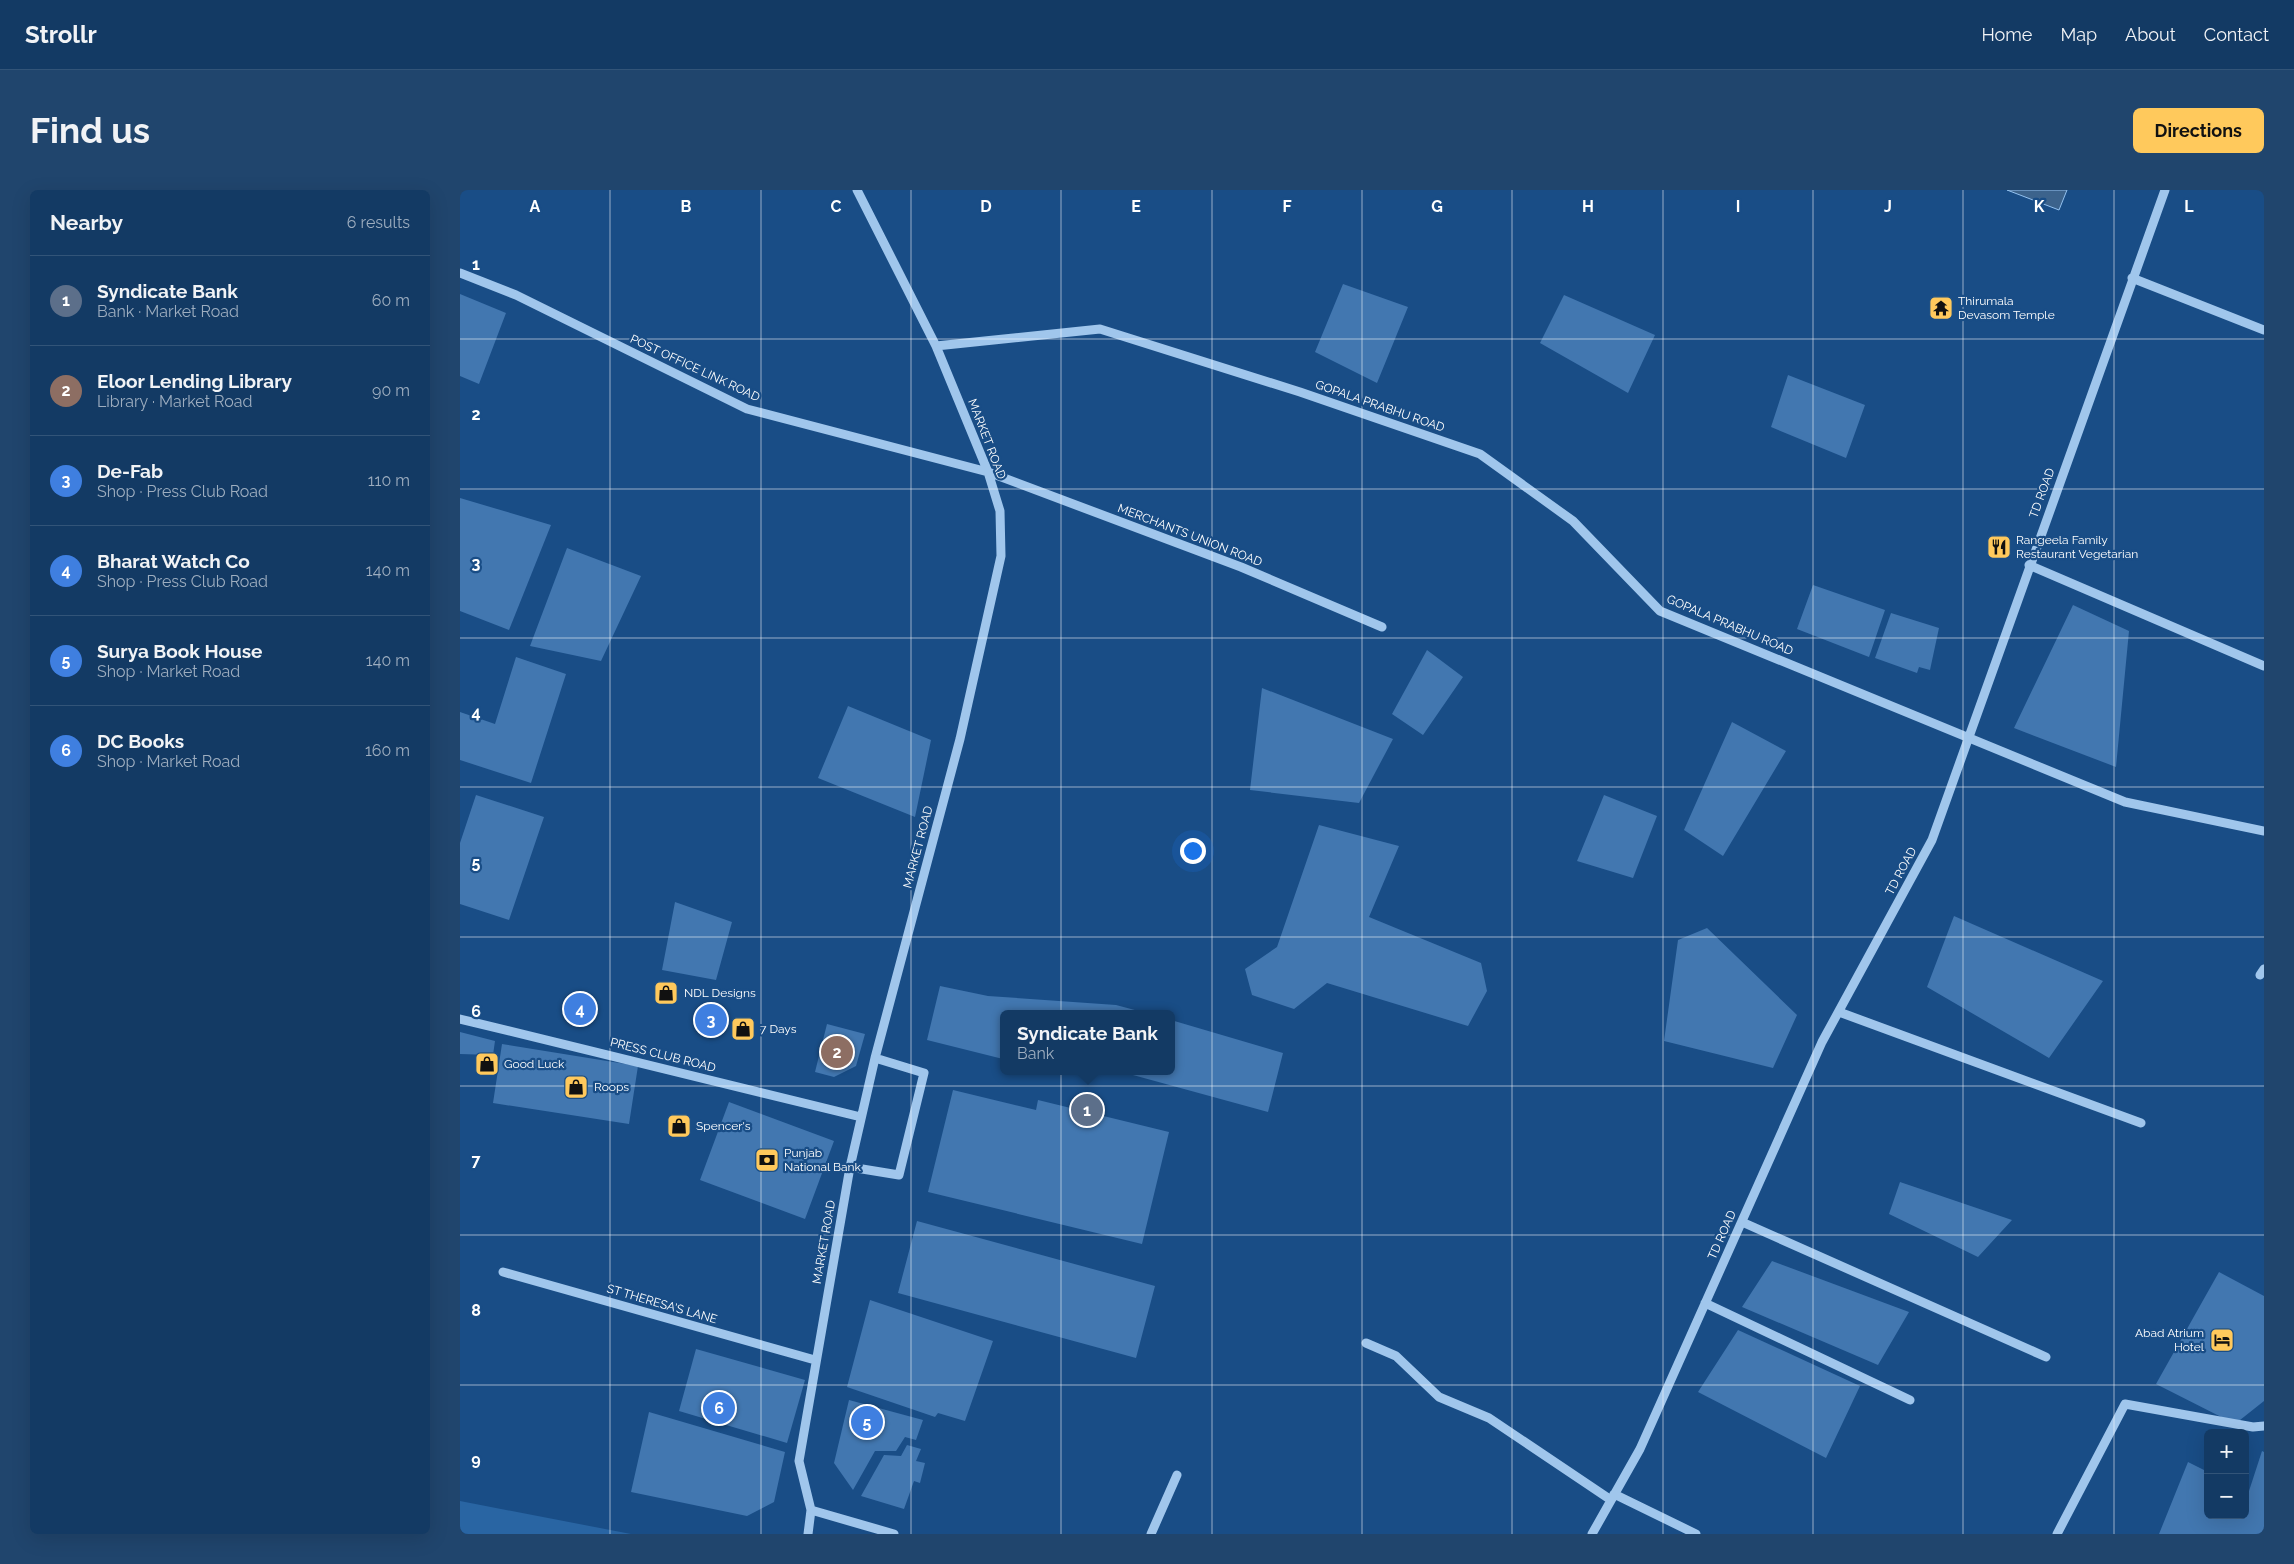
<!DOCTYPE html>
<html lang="en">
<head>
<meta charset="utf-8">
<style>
	:root { --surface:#133a64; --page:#20456d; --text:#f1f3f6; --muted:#9dadbf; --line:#325478; --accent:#ffc95c }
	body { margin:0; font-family:Raleway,sans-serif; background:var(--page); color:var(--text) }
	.controls { position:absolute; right:15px; bottom:15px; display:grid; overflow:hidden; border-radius:8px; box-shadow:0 5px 20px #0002 }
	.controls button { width:45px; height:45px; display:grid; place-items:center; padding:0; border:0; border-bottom:1px solid var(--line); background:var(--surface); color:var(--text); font:25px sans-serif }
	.you { position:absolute; left:732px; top:660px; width:18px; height:18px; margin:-12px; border:4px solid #fff; border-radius:50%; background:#1a73e8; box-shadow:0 0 0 8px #1a73e833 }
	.badge { display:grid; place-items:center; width:32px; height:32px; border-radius:50%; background:var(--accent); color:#fff; font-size:16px; font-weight:700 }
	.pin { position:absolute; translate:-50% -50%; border:2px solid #fff; box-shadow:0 1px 5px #0006 }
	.popup { position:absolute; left:540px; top:820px; width:175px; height:65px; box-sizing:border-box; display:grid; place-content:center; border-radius:8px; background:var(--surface); filter:drop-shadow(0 1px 4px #0005); font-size:16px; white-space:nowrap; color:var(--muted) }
	.popup b { font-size:19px; color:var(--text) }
	.popup::after { content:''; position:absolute; left:50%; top:100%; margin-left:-10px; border:10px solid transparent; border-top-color:var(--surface) }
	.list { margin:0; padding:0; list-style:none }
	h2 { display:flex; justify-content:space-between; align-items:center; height:65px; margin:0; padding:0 20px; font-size:21px }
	h2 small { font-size:16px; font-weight:400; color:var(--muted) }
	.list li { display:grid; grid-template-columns:32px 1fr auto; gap:15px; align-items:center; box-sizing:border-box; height:90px; padding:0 20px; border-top:1px solid var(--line) }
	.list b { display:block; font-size:19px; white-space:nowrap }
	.list p { margin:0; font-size:16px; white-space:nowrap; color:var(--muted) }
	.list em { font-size:16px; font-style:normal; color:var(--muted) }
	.map { position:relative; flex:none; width:1804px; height:1344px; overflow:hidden; border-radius:8px }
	header { display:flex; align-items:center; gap:30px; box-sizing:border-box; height:70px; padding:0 25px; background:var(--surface); border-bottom:1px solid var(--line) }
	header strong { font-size:24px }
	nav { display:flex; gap:28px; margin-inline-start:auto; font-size:18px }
	.intro { display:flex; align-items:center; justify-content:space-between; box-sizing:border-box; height:120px; padding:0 30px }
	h1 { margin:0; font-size:35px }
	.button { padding:12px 22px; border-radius:8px; background:var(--accent); color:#111; font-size:18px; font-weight:700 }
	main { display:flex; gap:30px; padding:0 30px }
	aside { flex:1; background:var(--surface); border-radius:8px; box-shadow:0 5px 20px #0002 }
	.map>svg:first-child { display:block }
</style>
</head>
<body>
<header>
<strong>Strollr</strong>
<nav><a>Home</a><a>Map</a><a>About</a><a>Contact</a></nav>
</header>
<div class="intro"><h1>Find us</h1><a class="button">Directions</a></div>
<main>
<aside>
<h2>Nearby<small>6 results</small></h2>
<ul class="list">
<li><span class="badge" style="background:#5c6f8a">1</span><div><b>Syndicate Bank</b><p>Bank · Market Road</p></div><em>60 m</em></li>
<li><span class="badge" style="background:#8d6e63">2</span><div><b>Eloor Lending Library</b><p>Library · Market Road</p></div><em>90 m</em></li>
<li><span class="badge" style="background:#3f7fe0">3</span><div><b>De-Fab</b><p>Shop · Press Club Road</p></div><em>110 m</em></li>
<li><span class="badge" style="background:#3f7fe0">4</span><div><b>Bharat Watch Co</b><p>Shop · Press Club Road</p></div><em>140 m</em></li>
<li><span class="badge" style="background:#3f7fe0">5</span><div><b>Surya Book House</b><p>Shop · Market Road</p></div><em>140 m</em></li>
<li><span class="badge" style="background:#3f7fe0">6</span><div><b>DC Books</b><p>Shop · Market Road</p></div><em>160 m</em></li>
</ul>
</aside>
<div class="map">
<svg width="1804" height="1344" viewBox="0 0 1804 1344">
	<rect width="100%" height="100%" fill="#194d86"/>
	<path fill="#2965a3" d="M0,1311l171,33h-171z"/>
	<path fill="#3c638c" stroke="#93c1ef" d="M1547,0h60l-8,20z"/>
	<path fill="#4277b0" d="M883,94l65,23 -31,76 -62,-31z
		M0,104l46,19 -27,71 -19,-8z
		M1104,105l91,40 -27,58 -88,-50z
		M1328,185l77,30 -19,53 -75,-31z
		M0,308l91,27 -42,105 -49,-19z
		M107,358l74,28 -40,85 -71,-15z
		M1353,395l72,25 -16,47 -72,-28z
		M1613,415l56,26 -13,136 -102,-39z
		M1431,423l48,15 -9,42 -11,-3 -2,6 -42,-15z
		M967,460l36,27 -40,58 -31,-21z
		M56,467l50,17 -35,109 -71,-23v-48l35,12z
		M802,498l131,51 -34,64 -109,-13z
		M388,516l83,34 -16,77 -97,-39z
		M1272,532l54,29 -63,105 -39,-26z
		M16,605l68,22 -35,103 -49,-16v-61z
		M1144,605l53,21 -24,62 -56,-17z
		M859,635l80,21 -30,71 112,46 6,28 -19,35 -141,-43 -33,26 -42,-14 -7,-26 32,-22z
		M215,712l57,20 -16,58 -54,-10z
		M1494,726l149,65 -54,77 -122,-71z
		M1247,738l90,87 -24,53 -109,-27 14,-101z
		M480,796l48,10 128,9 30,8 -143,1v45l-76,-19z
		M711,830l112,33 -15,59 -146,-40 49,-1z
		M367,834l38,10 -9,32 -22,11 -19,-5z
		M0,842l35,9 -2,14 -33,-1z
		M42,854l136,22 -9,58 -136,-21z
		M493,900l83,20 2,-10 131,32 -27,112 -214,-52z
		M269,912l105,39 -29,78 -105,-39z
		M1440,992l112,38 -34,37 -89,-43z
		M457,1031l238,65 -19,72 -238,-65z
		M1312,1071l137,51 -31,53 -136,-58z
		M1759,1082l45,24v105l-29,23 -79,-40z
		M410,1110l123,41 -28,80 -27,-8 -3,4 -88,-30z
		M1278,1140l122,56 -34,72 -128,-66z
		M236,1159l109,31 -18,63 -108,-32z
		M389,1210l74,20 -7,20 -11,-3 -9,14h-21l-22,39 -19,-27z
		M189,1222l136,40 -11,50 -27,14 -116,-24z
		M447,1255l14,4 -5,12 9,2 -5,20 -6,-2 -10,28 -43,-13 23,-41 17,1z
		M1802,1261l2,1v82h-105l29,-72 20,10v43h37v-25l4,1z"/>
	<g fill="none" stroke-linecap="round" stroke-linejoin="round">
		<path stroke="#a0c6ec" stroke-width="9" d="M0,83l56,22 231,114 241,63 253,95 141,60
			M1672,88l132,52
			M476,156l164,-17 200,63 180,62 93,67 87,90 465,191 139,29
			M1569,375l235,101
			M1800,785l4,-6
			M1379,822l302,111
			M0,829l401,98
			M390,977l49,8 25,-102 -49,-15
			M1282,1032l304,135
			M43,1082l312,88
			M1245,1113l205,97
			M906,1153l30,13 43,41 50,21 122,82
			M1154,1304l82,40
			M351,1320l83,24
			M348,1344l3,-24 -12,-49 51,-294 25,-109 85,-319 41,-183 -1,-45 -12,-39 -52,-126 -79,-156
			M691,1344l26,-59
			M1132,1344l48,-85 182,-407 110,-202 233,-650
			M1597,1344l68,-130 128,23 11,-1"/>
	</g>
	<path fill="none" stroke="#fff" stroke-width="1" stroke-opacity="0.55" d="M150,0v1344M301,0v1344M451,0v1344M601,0v1344M752,0v1344M902,0v1344M1052,0v1344M1203,0v1344M1353,0v1344M1503,0v1344M1654,0v1344M0,149h1804M0,299h1804M0,448h1804M0,597h1804M0,747h1804M0,896h1804M0,1045h1804M0,1195h1804"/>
	<defs>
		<g id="temple-square" transform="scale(1.25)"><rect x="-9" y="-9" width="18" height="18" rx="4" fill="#ffc95c" stroke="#194d86"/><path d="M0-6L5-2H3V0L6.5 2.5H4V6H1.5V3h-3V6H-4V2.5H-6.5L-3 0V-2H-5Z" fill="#111"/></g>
		<g id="restaurant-square" transform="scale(1.25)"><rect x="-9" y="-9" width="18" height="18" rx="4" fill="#ffc95c" stroke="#194d86"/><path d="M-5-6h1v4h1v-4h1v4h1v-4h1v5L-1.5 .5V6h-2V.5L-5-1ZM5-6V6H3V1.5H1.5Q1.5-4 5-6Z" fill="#111"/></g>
		<g id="shop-square" transform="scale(1.25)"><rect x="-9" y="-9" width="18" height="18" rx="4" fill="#ffc95c" stroke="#194d86"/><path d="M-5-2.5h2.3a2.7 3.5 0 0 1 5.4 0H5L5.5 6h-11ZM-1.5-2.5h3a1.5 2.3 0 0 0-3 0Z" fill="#111"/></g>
		<g id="bank-square" transform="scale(1.25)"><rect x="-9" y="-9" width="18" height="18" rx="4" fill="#ffc95c" stroke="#194d86"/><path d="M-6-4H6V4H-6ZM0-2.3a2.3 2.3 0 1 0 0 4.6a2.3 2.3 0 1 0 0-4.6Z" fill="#111"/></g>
		<g id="hotel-square" transform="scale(1.25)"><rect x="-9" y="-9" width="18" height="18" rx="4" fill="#ffc95c" stroke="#194d86"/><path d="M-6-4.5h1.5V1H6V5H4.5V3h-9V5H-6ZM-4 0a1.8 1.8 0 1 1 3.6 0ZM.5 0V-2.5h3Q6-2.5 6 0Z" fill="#111"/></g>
	</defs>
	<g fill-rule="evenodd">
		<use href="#temple-square" x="1481" y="118"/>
		<use href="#restaurant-square" x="1539" y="357"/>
		<use href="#shop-square" x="206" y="803"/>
		<use href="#shop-square" x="283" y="839"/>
		<use href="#shop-square" x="27" y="874"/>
		<use href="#shop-square" x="116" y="897"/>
		<use href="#shop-square" x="219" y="936"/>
		<use href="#bank-square" x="307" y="970"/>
		<use href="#hotel-square" x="1762" y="1150"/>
	</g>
	<g text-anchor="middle" stroke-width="4.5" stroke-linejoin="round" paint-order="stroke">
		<g font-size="12" fill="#fff" stroke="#194d86" text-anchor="start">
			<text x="1498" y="115">Thirumala<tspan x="1498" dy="14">Devasom Temple</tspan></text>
			<text x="1556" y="354">Rangeela Family<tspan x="1556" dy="14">Restaurant Vegetarian</tspan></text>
			<text x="224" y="807">NDL Designs</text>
			<text x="300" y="843">7 Days</text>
			<text x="44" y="878">Good Luck</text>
			<text x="134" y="901">Roops</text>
			<text x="236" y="940">Spencer's</text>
			<text x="324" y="967">Punjab<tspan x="324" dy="14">National Bank</tspan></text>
			<text x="1744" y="1147" text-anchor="end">Abad Atrium<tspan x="1744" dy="14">Hotel</tspan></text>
		</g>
		<g font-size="12" fill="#fff" stroke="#194d86">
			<text transform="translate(235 178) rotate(25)" y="4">POST OFFICE LINK ROAD</text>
			<text transform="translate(920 216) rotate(19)" y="4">GOPALA PRABHU ROAD</text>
			<text transform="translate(527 249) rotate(69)" y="4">MARKET ROAD</text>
			<text transform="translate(1582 303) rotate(-70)" y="4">TD ROAD</text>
			<text transform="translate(730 345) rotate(21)" y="4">MERCHANTS UNION ROAD</text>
			<text transform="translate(1270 435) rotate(23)" y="4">GOPALA PRABHU ROAD</text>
			<text transform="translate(458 657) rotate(-75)" y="4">MARKET ROAD</text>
			<text transform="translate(1441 681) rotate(-62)" y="4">TD ROAD</text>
			<text transform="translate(203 865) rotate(14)" y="4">PRESS CLUB ROAD</text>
			<text transform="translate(1262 1045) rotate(-66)" y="4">TD ROAD</text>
			<text transform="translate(364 1052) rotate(-80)" y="4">MARKET ROAD</text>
			<text transform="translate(202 1114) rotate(16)" y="4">ST THERESA'S LANE</text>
		</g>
	</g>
	<g font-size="16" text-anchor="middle" font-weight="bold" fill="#fff" stroke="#194d86" stroke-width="4.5" stroke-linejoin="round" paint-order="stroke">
		<text x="75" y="22">A</text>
		<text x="226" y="22">B</text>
		<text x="376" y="22">C</text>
		<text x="526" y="22">D</text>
		<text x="676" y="22">E</text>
		<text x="827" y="22">F</text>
		<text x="977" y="22">G</text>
		<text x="1128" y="22">H</text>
		<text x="1278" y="22">I</text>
		<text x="1428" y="22">J</text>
		<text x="1579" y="22">K</text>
		<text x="1729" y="22">L</text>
		<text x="16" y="80">1</text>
		<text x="16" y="230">2</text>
		<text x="16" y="379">3</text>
		<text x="16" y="528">4</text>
		<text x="16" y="678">5</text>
		<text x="16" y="827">6</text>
		<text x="16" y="976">7</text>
		<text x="16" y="1126">8</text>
		<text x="16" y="1275">9</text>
	</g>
</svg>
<div class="controls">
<button>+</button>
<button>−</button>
</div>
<div class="you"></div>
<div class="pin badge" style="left:627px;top:920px;background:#5c6f8a">1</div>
<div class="popup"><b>Syndicate Bank</b>Bank</div>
<div class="pin badge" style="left:377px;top:862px;background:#8d6e63">2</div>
<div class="pin badge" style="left:251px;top:830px;background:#3f7fe0">3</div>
<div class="pin badge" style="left:120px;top:819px;background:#3f7fe0">4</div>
<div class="pin badge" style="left:407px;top:1232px;background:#3f7fe0">5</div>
<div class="pin badge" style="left:259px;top:1218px;background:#3f7fe0">6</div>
</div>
</main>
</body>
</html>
